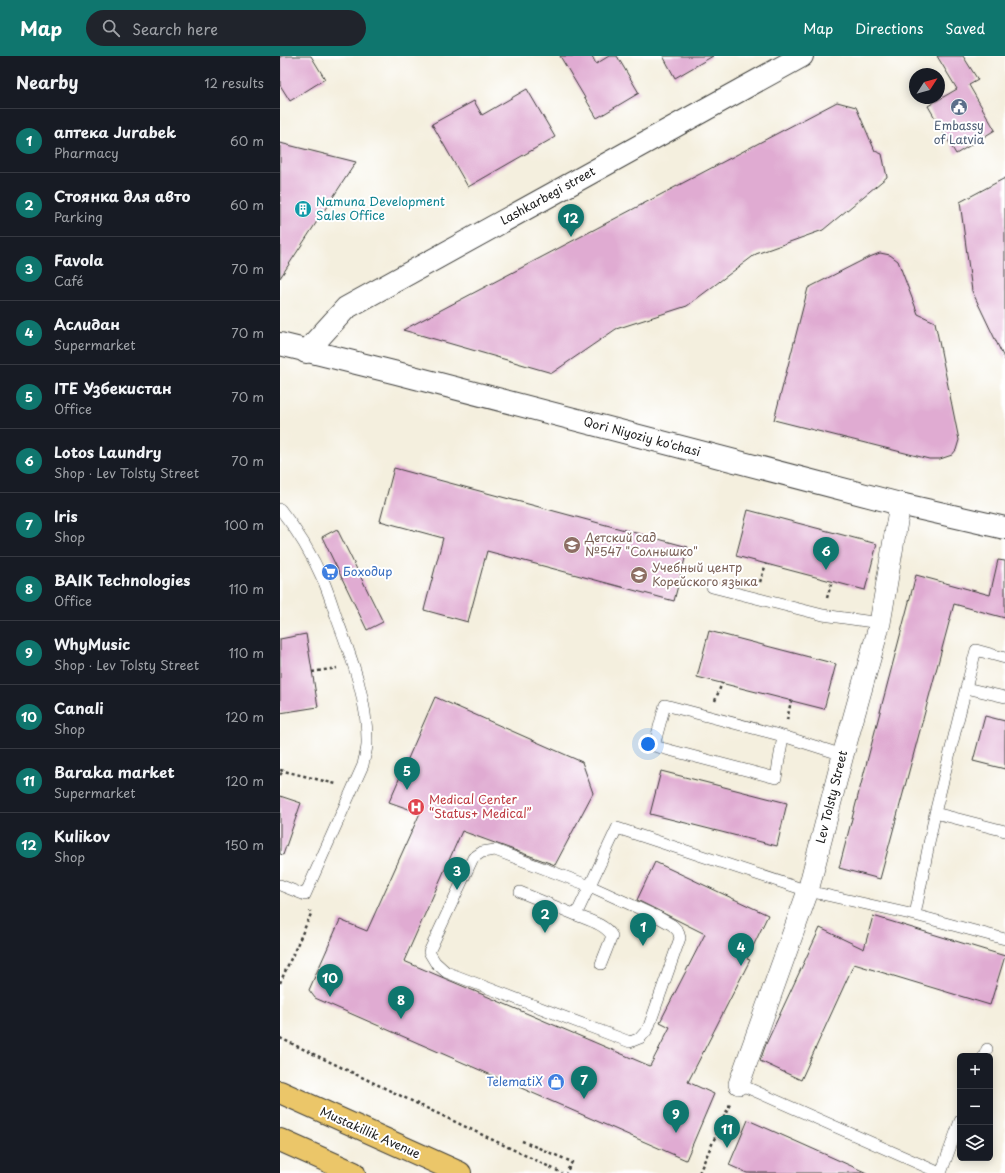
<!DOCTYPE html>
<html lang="en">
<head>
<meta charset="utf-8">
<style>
	:root { --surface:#171b24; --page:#20242c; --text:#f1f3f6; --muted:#9ea1a6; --line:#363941; --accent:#0f766e }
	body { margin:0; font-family:"Playpen Sans",sans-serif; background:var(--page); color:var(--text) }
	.controls { position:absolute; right:12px; bottom:12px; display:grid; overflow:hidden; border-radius:6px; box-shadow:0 2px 10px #0003 }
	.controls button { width:36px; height:36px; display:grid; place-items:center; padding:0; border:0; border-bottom:1px solid var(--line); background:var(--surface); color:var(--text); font:20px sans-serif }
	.compass { position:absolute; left:629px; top:12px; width:36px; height:36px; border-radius:50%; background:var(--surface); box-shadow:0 2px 10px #0003; rotate:54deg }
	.you { position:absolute; left:368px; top:688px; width:14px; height:14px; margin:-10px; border:3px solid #fff; border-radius:50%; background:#1a73e8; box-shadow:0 0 0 6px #1a73e833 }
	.badge { display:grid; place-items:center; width:26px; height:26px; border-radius:50%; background:var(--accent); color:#fff; font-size:13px; font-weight:700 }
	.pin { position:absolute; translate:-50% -33px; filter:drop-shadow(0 1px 2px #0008) }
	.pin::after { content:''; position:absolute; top:21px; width:14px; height:12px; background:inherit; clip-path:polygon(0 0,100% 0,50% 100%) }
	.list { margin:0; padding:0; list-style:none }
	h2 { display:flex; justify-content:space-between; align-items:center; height:52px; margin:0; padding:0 16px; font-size:17px }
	h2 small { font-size:13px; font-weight:400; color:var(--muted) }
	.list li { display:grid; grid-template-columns:26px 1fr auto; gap:12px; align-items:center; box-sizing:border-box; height:64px; padding:0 16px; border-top:1px solid var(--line) }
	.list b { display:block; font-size:15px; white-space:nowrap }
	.list p { margin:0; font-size:13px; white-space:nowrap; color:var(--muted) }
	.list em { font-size:13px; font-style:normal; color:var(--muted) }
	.icon { flex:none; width:22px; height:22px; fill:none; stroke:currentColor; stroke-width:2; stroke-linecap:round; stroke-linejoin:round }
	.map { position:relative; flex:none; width:725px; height:1117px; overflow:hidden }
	header { display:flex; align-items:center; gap:24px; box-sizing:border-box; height:56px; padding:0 20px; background:var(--accent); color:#fff }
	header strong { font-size:19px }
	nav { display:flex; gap:22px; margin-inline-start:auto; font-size:14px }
	.search { width:280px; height:36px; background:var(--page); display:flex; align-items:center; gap:10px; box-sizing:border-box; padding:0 14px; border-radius:22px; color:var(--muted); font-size:15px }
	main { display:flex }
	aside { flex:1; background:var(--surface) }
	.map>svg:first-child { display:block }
</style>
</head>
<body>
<header>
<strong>Map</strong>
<div class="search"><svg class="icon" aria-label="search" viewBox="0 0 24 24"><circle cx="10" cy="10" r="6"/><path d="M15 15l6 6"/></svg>Search here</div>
<nav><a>Map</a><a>Directions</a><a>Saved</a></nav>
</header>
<main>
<aside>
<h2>Nearby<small>12 results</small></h2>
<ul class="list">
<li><span class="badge">1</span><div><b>аптека Jurabek</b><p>Pharmacy</p></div><em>60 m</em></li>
<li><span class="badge">2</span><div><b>Стоянка для авто</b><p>Parking</p></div><em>60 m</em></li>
<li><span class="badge">3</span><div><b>Favola</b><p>Café</p></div><em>70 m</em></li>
<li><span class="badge">4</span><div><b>Аслидан</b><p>Supermarket</p></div><em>70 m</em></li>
<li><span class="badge">5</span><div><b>ITE Узбекистан</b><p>Office</p></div><em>70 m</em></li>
<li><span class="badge">6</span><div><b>Lotos Laundry</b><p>Shop · Lev Tolsty Street</p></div><em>70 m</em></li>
<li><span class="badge">7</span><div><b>Iris</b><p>Shop</p></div><em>100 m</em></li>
<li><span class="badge">8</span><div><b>BAIK Technologies</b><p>Office</p></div><em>110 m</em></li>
<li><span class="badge">9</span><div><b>WhyMusic</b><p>Shop · Lev Tolsty Street</p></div><em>110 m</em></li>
<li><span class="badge">10</span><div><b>Canali</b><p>Shop</p></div><em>120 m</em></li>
<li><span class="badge">11</span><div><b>Baraka market</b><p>Supermarket</p></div><em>120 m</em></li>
<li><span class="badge">12</span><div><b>Kulikov</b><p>Shop</p></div><em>150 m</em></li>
</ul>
</aside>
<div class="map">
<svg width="725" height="1117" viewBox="0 0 725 1117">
	<rect width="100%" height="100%" fill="#fff"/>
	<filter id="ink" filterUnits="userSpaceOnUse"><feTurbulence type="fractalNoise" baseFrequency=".025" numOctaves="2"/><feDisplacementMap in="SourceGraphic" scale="8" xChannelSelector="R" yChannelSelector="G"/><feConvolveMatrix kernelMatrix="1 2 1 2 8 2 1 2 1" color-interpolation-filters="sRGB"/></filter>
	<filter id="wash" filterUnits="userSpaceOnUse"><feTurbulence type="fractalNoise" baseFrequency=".012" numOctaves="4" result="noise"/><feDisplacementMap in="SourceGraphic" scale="16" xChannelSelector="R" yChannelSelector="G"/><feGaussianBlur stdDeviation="0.9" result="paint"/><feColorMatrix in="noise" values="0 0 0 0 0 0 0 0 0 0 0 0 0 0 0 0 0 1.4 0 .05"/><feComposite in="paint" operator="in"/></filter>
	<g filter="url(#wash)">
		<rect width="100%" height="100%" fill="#f4efde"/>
		<g id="blocks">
			<path fill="#e0abd2" d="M0,0h31l14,23 -35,22 -10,-16z
				M280,0h32l4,8 13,-8h8l22,37 -42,25z
				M383,0h50l-38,22z
				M657,0h26l15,24 -9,5 26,45 -39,24 -28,-48 29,-17z
				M247,33l28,48 -87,50 -36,-63 42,-23 8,14z
				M557,46l19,5 19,44 7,3 5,23 -64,53 -67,24 -69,52 -71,23 -64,44 -149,-43z
				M0,87l76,19 -76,116z
				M725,122v182l-33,-69 -12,-89z
				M600,197l10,2 8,6 20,53 17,8 24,118 -3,10 -4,5 -12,4h-11l-155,-39 34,-132 59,-30z
				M114,412l294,79 -14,54 -187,-50 -19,71 -44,-12 19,-72 -63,-17z
				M468,454l129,34 -12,46 -129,-34z
				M57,473l46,93 -16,8 -45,-93z
				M718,504l7,1v57l-51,-14 -74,275 -41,-11 77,-293 74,20z
				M429,575l127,33 -12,45 -127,-32z
				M26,578l12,73 -38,6v-74z
				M155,641l147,65 11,31 -38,72 -93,-34 -58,130 246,105 20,-39 -10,-5 45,-88 -68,-34 18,-38 113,53 -21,44 3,1 -62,122 26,12 -28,66 -371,-162 -6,-8 31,-70 27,11 53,-118 -31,-11z
				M705,660l20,5v48l-32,-8z
				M381,715l126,32 -10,43 -127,-32z
				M0,740l21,7 -18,52 -3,-1z
				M593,860l132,40 -15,49 -136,-41 -53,116 -41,-19 6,-17 54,-116 44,21z
				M468,1064l119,53h-120l-18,-8z"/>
		</g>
	</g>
	<g filter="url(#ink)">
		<use href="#blocks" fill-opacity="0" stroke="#3c3c39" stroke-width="1"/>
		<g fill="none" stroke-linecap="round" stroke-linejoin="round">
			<g stroke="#3c3c39" stroke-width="12">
				<path id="service" d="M0,453c17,21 33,48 44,73 5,12 9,25 13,37 15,40 31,82 30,125 0,7 -3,14 -4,21l-58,130 -25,-10
					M432,531l111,28 57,8
					M725,602l-29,-8 -10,38 39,9
					M503,680l-7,42 -122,-32 11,-41 118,31 60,19
					M655,757l31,-125
					M215,794l95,36 68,31 14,8 6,6 2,7 -32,91 -8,9 -10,4 -184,-70 -11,-10 -6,-10 44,-94 9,-6z
					M240,836l56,23
					M635,859l90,24
					M321,908l11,-28c-7,-12 -24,-16 -36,-21l41,-87 191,63 107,24 20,-102 70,18
					M704,1000l3,-7
					M459,1028l201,89
					M661,1117l19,-52"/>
			</g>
			<g stroke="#3c3c39" stroke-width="22">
				<path id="minor" d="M459,1028l69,-193 35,-136 37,-132 20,-119"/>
			</g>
			<g stroke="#3c3c39" stroke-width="24">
				<path id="tertiary" d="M0,288l117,29 503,131 105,24
					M26,296l40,-44 456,-252"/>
			</g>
			<g stroke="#3c3c39" stroke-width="24">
				<path id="primary" d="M0,1036l180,81
					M0,1084l74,33"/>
			</g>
			<path stroke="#3c3c39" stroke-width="2.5" stroke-dasharray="3 3" stroke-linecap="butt" d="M480,526l6,-18
				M547,542l5,-17
				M32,616l25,-4
				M435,645l7,-18
				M507,664l4,-19
				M0,714l56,14
				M0,719l4,-5
				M0,927l31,-69 -1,-3
				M0,982l282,135
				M242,1085l50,21 -6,11
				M419,1117l31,-69"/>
			<use href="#service" stroke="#fff" stroke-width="11"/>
			<use href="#minor" stroke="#fff" stroke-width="21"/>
			<use href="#tertiary" stroke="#fff" stroke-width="22"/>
			<use href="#primary" stroke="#ebc669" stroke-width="22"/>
		</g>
	</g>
	<defs>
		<g id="civic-disc" transform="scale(0.9)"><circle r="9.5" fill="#5c6f8a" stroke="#fff"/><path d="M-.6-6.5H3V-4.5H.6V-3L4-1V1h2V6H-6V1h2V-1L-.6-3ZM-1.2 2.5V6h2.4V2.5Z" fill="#fff"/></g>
		<g id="building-disc" transform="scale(0.9)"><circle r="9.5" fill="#0f9aa8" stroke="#fff"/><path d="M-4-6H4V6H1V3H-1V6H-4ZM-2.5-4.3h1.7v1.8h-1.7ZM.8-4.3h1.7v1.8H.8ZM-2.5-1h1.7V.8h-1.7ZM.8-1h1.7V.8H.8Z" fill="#fff"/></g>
		<g id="school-disc" transform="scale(0.9)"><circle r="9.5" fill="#8d6e63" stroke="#fff"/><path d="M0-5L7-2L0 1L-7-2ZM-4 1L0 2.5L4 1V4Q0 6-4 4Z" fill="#fff"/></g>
		<g id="supermarket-disc" transform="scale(0.9)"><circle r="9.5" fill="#3f7fe0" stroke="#fff"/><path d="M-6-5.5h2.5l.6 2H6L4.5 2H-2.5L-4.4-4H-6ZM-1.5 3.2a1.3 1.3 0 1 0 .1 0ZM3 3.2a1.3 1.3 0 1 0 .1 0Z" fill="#fff"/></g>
		<g id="hospital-disc" transform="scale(0.9)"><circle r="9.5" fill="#e0444e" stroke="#fff"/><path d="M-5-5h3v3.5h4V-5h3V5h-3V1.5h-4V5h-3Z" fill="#fff"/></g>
		<g id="shop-disc" transform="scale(0.9)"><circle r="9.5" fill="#3f7fe0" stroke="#fff"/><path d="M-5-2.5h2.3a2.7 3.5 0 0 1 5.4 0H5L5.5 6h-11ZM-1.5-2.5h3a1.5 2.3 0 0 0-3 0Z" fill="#fff"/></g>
	</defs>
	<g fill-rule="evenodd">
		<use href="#civic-disc" x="679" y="51"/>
		<use href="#building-disc" x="23" y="153"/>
		<use href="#school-disc" x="292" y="489"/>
		<use href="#supermarket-disc" x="50" y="516"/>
		<use href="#school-disc" x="359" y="519"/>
		<use href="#hospital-disc" x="136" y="751"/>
		<use href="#shop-disc" x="276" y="1026"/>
	</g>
	<g text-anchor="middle" stroke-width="4" stroke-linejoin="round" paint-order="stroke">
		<g font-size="12" fill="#4e5e75" stroke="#fff">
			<text x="679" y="74">Embassy<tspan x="679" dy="14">of Latvia</tspan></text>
		</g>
		<g font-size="12" fill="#1c1c1c" stroke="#fff">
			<text transform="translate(268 140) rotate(-29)" y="4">Lashkarbegi street</text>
			<text transform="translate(362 381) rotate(15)" y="4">Qori Niyoziy ko'chasi</text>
			<text transform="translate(552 741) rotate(-76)" y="4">Lev Tolsty Street</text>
			<text transform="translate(90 1077) rotate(24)" y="4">Mustakillik Avenue</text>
		</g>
		<g font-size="12" fill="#0d838f" stroke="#fff" text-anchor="start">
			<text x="36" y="150">Namuna Development<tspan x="36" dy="14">Sales Office</tspan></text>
		</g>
		<g font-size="12" fill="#785e54" stroke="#fff" text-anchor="start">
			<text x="305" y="486">Детский сад<tspan x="305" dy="14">№547 "Солнышко"</tspan></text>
			<text x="372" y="516">Учебный центр<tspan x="372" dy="14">Корейского языка</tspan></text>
		</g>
		<g font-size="12" fill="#366cbe" stroke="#fff" text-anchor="start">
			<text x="63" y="520">Боходир</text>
			<text x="263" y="1030" text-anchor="end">TelematiX</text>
		</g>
		<g font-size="12" fill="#be3a42" stroke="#fff" text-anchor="start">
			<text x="149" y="748">Medical Center<tspan x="149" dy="14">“Status+ Medical”</tspan></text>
		</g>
	</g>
</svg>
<div class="controls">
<button>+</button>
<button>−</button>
<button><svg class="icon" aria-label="layers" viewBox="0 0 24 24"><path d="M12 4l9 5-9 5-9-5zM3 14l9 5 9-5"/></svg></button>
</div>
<svg class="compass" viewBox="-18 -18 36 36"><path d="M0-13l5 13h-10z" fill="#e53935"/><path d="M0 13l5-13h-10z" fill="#9ea1a6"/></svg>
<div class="you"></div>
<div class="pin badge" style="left:363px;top:890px">1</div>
<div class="pin badge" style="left:265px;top:877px">2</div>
<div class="pin badge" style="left:177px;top:834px">3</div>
<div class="pin badge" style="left:461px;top:910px">4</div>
<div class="pin badge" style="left:127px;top:734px">5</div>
<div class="pin badge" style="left:546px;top:514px">6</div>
<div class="pin badge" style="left:304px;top:1043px">7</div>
<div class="pin badge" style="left:121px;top:963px">8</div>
<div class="pin badge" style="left:396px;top:1077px">9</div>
<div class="pin badge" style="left:50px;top:941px">10</div>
<div class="pin badge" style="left:447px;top:1092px">11</div>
<div class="pin badge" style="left:291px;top:181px">12</div>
</div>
</main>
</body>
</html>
